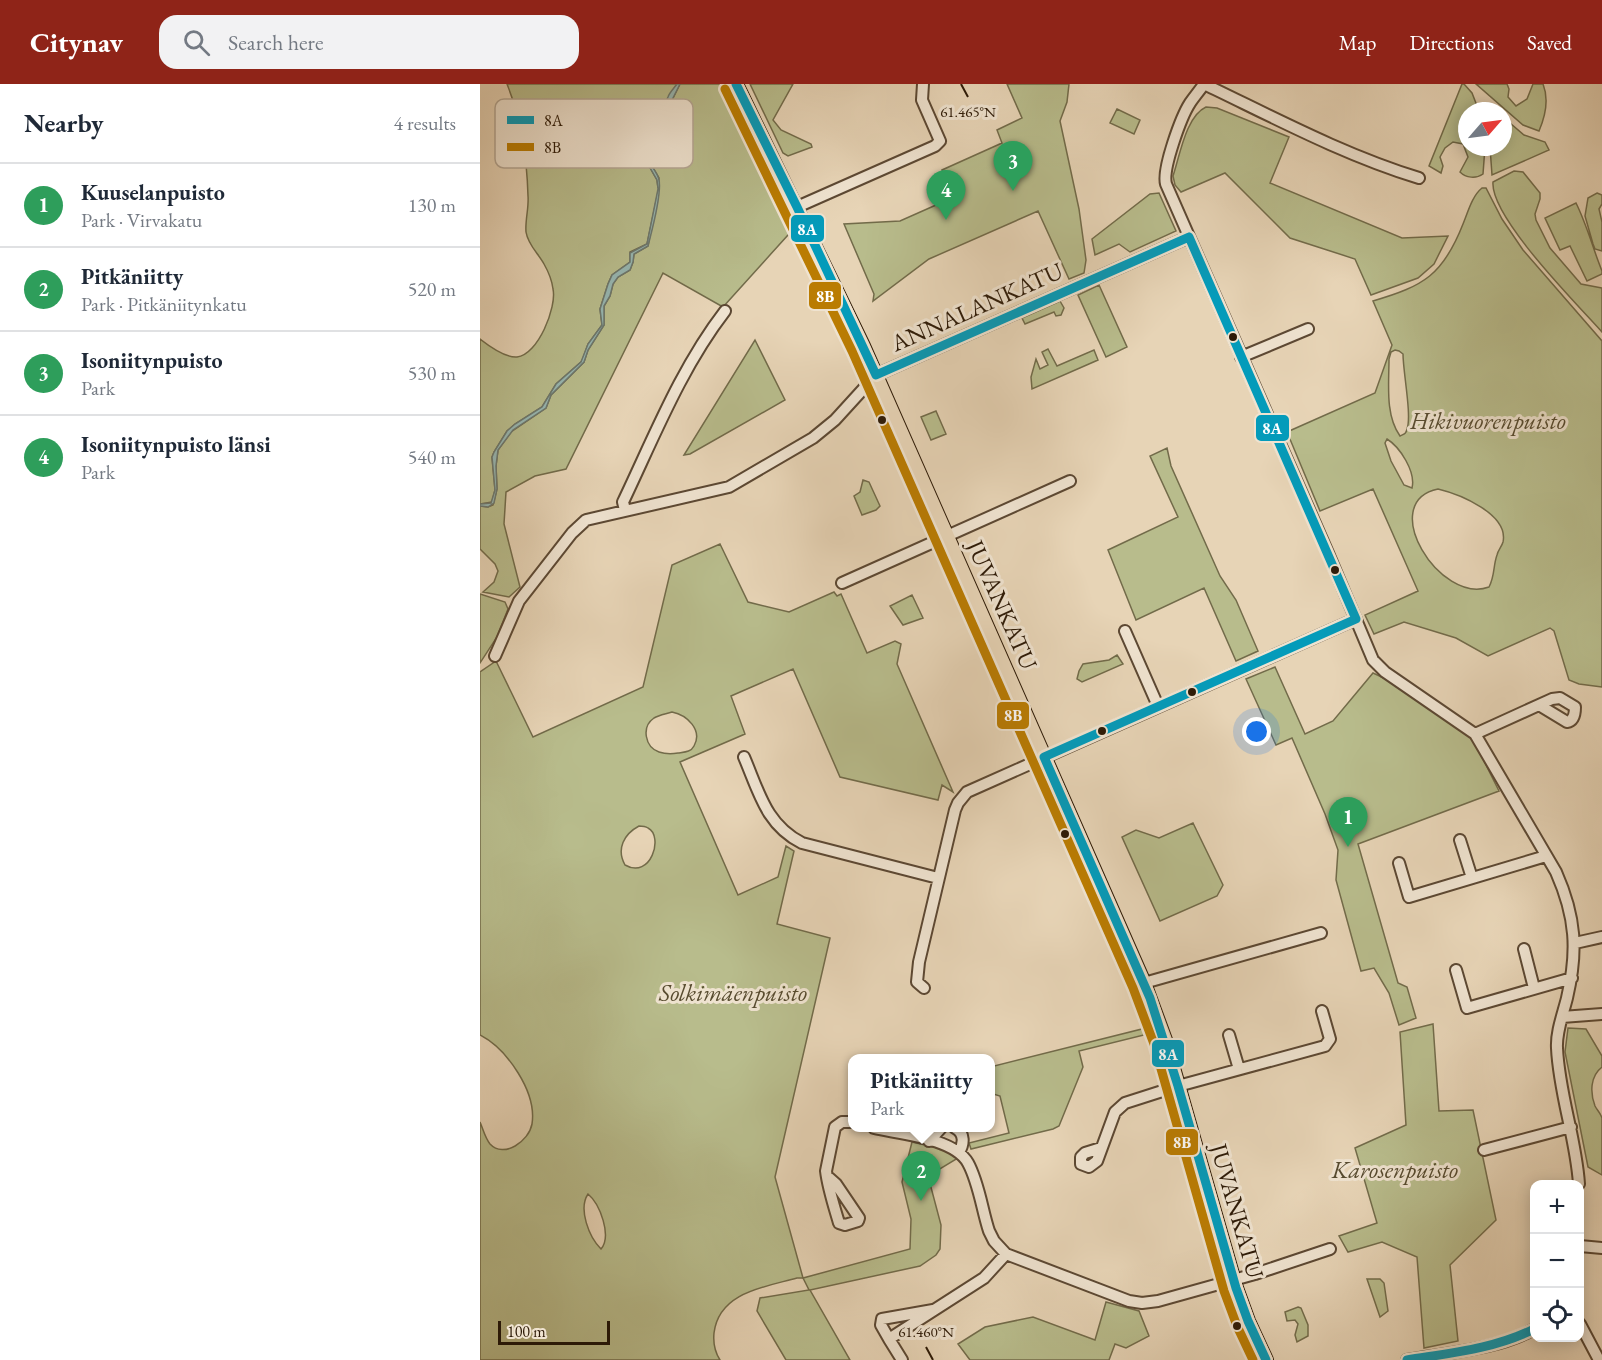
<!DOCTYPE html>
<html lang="en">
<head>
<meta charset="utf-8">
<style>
	:root { --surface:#fff; --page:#f2f2f3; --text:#1f2937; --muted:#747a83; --line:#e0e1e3; --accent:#8f2418 }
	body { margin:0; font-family:"EB Garamond",serif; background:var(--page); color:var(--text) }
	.controls { position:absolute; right:18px; bottom:18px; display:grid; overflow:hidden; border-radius:12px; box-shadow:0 3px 15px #0003 }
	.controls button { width:54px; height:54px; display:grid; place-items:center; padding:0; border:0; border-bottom:2px solid var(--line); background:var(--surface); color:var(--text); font:30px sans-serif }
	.compass { position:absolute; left:978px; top:18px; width:54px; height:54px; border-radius:50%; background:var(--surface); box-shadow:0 3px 15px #0003; rotate:62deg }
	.scale { position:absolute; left:18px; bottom:15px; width:112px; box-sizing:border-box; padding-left:6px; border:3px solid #2d1a07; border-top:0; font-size:16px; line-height:21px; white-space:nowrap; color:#2d1a07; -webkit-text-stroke:4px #efe3d0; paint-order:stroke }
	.you { position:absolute; left:777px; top:648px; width:21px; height:21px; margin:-15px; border:4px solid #fff; border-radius:50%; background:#1a73e8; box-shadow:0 0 0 9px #1a73e833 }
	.badge { display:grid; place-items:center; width:39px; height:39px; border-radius:50%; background:var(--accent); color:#fff; font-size:20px; font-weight:700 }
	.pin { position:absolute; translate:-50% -50px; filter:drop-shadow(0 2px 3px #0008) }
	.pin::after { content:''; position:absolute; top:32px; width:21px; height:18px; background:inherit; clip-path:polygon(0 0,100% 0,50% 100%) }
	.popup { position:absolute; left:368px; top:970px; width:147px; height:78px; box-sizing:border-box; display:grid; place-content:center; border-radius:12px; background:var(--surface); filter:drop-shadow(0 2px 4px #0005); font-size:20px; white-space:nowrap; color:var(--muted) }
	.popup b { font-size:22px; color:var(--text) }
	.popup::after { content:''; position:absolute; left:50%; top:100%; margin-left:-12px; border:12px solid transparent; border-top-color:var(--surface) }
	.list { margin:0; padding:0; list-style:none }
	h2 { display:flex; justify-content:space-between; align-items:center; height:78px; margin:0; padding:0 24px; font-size:26px }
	h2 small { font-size:20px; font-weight:400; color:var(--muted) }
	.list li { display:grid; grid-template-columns:39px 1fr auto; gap:18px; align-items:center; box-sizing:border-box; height:84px; padding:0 24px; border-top:2px solid var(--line) }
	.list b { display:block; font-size:22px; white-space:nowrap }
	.list p { margin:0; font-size:20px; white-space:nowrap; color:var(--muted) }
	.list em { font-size:20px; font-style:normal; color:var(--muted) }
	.icon { flex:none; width:33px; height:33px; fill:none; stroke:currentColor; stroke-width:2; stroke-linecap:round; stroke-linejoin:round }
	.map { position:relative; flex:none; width:1122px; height:1276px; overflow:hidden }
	header { display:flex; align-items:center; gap:36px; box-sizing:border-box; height:84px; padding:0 30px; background:var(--accent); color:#fff }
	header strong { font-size:28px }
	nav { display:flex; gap:33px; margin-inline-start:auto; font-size:21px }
	.search { width:420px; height:54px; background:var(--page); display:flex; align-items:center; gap:15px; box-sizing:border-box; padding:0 21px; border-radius:18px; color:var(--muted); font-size:22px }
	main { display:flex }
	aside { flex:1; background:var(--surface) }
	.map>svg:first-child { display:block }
</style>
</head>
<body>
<header>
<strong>Citynav</strong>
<div class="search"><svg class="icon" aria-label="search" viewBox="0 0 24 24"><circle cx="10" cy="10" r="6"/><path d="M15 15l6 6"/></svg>Search here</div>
<nav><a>Map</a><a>Directions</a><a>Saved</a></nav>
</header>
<main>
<aside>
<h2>Nearby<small>4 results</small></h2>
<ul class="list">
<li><span class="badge" style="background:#2e9e5b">1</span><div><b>Kuuselanpuisto</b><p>Park · Virvakatu</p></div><em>130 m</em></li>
<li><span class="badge" style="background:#2e9e5b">2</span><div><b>Pitkäniitty</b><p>Park · Pitkäniitynkatu</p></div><em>520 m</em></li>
<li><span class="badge" style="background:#2e9e5b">3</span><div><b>Isoniitynpuisto</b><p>Park</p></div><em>530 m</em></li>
<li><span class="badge" style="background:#2e9e5b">4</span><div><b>Isoniitynpuisto länsi</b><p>Park</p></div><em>540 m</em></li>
</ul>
</aside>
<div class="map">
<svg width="1122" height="1276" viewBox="0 0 1122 1276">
	<rect width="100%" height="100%" fill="#e7d4b6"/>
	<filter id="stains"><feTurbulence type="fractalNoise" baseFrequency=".00333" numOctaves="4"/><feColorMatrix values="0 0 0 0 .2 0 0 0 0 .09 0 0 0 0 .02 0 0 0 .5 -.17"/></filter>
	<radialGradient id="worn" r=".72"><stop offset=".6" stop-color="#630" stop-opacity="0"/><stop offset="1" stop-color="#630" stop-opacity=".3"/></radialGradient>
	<path fill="#b8bc8c" stroke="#726b4a" stroke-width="1.5" fill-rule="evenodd" d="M27,0h170c-6,8 -11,23 -18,26v6l4,5 -7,9 -11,29 12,21 1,8 1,-10 -11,-18 12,-30 7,-6 -5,-11 9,-11 9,-18h51l66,141 -74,82 -60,-34 -97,196 -31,7 -29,16 -2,32 16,63 -11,10 -26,-5 11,-10 4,-11 -3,-7 -15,-15v-43l8,1 5,-2 4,-16 -1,-23 2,-16 13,-18 35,-24 5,-13 33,-33 4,-12 16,-25v-19l6,-10 3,-12 5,-7 12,-7 3,-8 1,-8 14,-8 10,-54 -11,52 -17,8v10l-18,13 -4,9 -8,25 2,16 -14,19 -6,17 -26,23 -14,23 -27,17 -8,7 -13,21 -2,5 3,33 -3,12 -12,2v-165c9,7 25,19 37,18 21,-2 40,-50 36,-68 -1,-8 -5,-18 -9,-25 -6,-11 -16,-19 -18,-32 -1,-12 3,-24 2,-36 -1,-38 -7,-77 -21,-112z
		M270,0h43l-20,36 8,10 30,14 1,3 -24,9 -5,-3z
		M527,0h62l-2,18 -7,19 19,88 7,51 -2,13 -15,6 -31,-68 -109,48 -56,42 1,-7 -30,-70 56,-3 54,-24 -12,-27 60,-27 -5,-13 25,-12z
		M982,0h2l8,9 7,18h-12v36h18l-2,27c-7,5 -17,4 -23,-2l8,-15 -5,-13 -10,-2 -8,6 -5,9 3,9 -2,7 -12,-7z
		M996,0h31l2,5 -1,8 8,9 11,-7 6,-15h10c6,15 2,33 -4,47l-16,-6z
		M726,23l11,1 72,29 -19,46 132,55 46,-2 -14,28 -16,14 -47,17 -16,-36 -65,-21 -65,-65 -44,19 -6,-7 -2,-9c7,-21 13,-60 33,-69z
		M637,25l23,11 -6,14 -24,-11z
		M1023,33l21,18 21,7 4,8 -57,25 -2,-28h13z
		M1034,87l9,1 17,21v6l-5,15 1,6 14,28 31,36 21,4v44c-25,-28 -112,-115 -109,-150z
		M1002,104h4l16,31 21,31 79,91v346l-23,-3 -10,-4 -15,-49 -4,-3 -62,28 -32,-18 -52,-16 -30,12 -9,-19 53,-24 -45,-102 -53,22 -33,-79 88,-39 17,-48 -19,-44c51,-15 70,-26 90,-77 5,-12 9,-28 19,-36zM915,266l4,1 4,3c0,18 9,62 4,75 -1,5 -3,5 -7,7 -15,-21 -11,-52 -11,-77l2,-7zM907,355c13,8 29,33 25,49l-8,-3 -13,-24 -6,-18zM958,405c21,5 71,25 65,53 -1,4 -5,8 -6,13 -4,11 -2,21 -8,32 -49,18 -113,-85 -51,-98z
		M679,109l17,38 -46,21 -11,-8 -24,11 -3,-16 58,-45z
		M1117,109l5,2v9l-3,5 3,13v29l-7,-2 -2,-5 -8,-28 3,-18z
		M1096,119c11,22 17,46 26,68v3l-15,7 -17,-35 -10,4 -15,-32z
		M619,201l28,62 -21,10 -28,-62z
		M580,217l4,7 -3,7 -5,1 -2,-4 -29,12 -3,-6z
		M275,256l30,60 -95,54 -6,1z
		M568,265l9,17 37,-16 4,10 -66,29 -1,-12 5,-18 4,10 8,-4 -6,-13z
		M456,327l10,23 -15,6 -10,-23z
		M687,364l4,18 49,110 16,24 22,51 -22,10 -32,-73 -68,32 -28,-70 70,-33 -28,-61z
		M383,396l6,2 11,24 -4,4 -14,5 -8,-19 6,-4z
		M240,460l28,58 41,10 45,-20 3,4 4,-2 26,59 28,-12 6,3 -4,20 56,128 -11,-7 -4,15 -98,-23 -47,-108 -62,27 14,38 -65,28 58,133 40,-18 8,-31 8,5 -17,73 53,14 -55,239 28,101 107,-29 1,-30 -9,-37 10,-40 35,8 11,8 -30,18 13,49 -1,24 -4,6 -16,11 -110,24 40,70h-64l-29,-49 3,-13 49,-8 -6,-12h-6c-32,9 -78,14 -83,55 -1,10 1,19 6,27h-240v-238c3,7 5,16 10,22 14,15 39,-3 42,-20 5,-32 -25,-75 -52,-89v-363l16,-11 37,76 110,-50 29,-122zM192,628c15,3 31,18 22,34 -3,6 -9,6 -16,7 -6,1 -13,1 -19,-1 -14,-5 -18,-25 -5,-34 5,-3 12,-4 18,-6zM159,742c3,0 6,0 9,2 16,8 3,52 -23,37 -9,-16 -1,-31 14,-39zM108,1110c12,10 24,42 13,55 -12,-12 -23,-40 -13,-55z
		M0,510l25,8 3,7 -11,28 -17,26z
		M432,511l11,23 -20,7 -13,-19z
		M637,571l6,9 -41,18 -5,-3 2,-8 4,-7 26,-4z
		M795,583l30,67 28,-13 40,-48 13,6 81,52 6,8 26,52 -141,53 40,139 9,4 9,31 -17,7 -10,-32 -15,-25 -13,3 -25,-91 2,-30 -13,-36 -33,-76 -16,7 -30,-66z
		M713,739l30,62 -6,11 -57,25 -38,-84 14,-7 23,8z
		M953,940l6,87 34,-1 23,110 -46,45 8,76 -34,7 -7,-91 -35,-15 -34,10 -9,-16 38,-13 -22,-75 51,-23 -6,-93z
		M670,943l2,6 -73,18 4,16 -24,59 -6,3 -82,20 -2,-6 40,-10 -9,-37 -10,-3v-26z
		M1088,944l18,1 16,27v11c-12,9 -12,26 -7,39 2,4 6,8 7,12 0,17 0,40 0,57l-14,-8 -23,-115z
		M887,1195h13l4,4 4,28 -8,6z
		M626,1218l33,9 10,25 -23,12 -11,-4 -6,16h-139l-12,-16 27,-17 48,-10 62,23z
		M818,1223l3,1 7,17v11l-11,6 -2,-7 3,-11 -3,-4 -8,1 -2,-9z"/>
	<path fill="#97b7b2" stroke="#6d786e" stroke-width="1.5" d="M197,0h3l-9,18 -9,11 4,5 1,6 -7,6 -12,30c3,6 10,13 11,20 3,15 -7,50 -11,66l-14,8 -1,8 -3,8 -12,7 -5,7 -3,12 -6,10v19l-16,25 -4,12 -33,33 -5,13 -33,22 -15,20 -2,16 1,23 -3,14 -6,4 -8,-1v-2l11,-1 4,-13 -3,-33 2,-5 13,-21 8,-7 27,-17 14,-23 25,-22 7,-18 14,-19 -2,-16 8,-25 4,-9 18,-13v-9l17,-9 11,-55 -1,-9 -12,-21 11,-29 7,-9 -6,-9c8,-6 7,-7 11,-15 1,-4 6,-9 9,-13z"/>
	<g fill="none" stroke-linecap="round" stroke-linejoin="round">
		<g stroke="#5c4833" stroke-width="14">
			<path id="minor" d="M724,0c-4,6 -10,13 -14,19 -9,14 -28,66 -24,81l162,369 45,107 12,12 90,62 81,138c20,45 22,79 11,126 -4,16 -11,34 -10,50 2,46 19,90 22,136
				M724,0c71,34 140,71 215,94
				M317,123l138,-61 5,-5 -18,-41 1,-16
				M761,273l67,-28
				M145,426l-2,-8c31,-65 58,-134 102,-191
				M362,499l228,-102
				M645,547l33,75
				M15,572l24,-55 53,-68 14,-13 143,-33 84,-49 22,-18 41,-45 313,-138
				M995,650l77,-35 8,-1 15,9c0,6 -1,14 -8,15l-28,-17
				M264,673c15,35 22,68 58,86l136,35
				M980,756l12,38
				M919,779l10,34 137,-41
				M1095,859l27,-6
				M1044,865l10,39
				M976,886l11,38 105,-30
				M664,899l177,-50
				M444,904l-7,-6 2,-20 36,-152 3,-7 9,-11 389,-173
				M1082,933l40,-3
				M749,951l10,34
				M394,1044c26,6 80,10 94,35 11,20 14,47 21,68l5,10 12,13 123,47 13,2 16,-2 97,-27 75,-25
				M475,1044c10,5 9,16 4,24
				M449,1057l12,-13
				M621,1064l-16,5 -4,4v7l8,3 8,-6 18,-49 10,-9 53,-17 147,-40 5,-7 -8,-28
				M1004,1066l87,-23
				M347,1092l9,8 23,34 -1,3 -13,4 -6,-2c-5,-17 -11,-35 -13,-52l9,-44 7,-5h10
				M1100,1162l22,2
				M1100,1240l19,36
				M409,1255l-8,-14 1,-6 51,-9
				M422,1276l-13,-21 95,-61 22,-24
				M927,1276c39,-7 93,-11 127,-31"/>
		</g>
		<g stroke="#2d1a07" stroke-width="16">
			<path id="major" d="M256,0l127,262 281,637 21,57 71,248 12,33 18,39"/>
		</g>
		<use href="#minor" stroke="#efe3d0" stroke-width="10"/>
		<use href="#major" stroke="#e7d4b6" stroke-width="14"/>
		<g stroke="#efe3d0" stroke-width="14">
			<path id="bus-1" d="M256,0l61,123 79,168
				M709,153l167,382
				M396,291l313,-138
				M564,673l106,241 28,88 58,202 12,33 18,39
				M564,673l312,-138
				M927,1276c43,-7 87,-11 127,-31"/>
		</g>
		<g stroke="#efe3d0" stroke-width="14">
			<path id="bus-2" d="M245,5l127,262 281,637 21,56 70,247 13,35 16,34"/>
		</g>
		<use href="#bus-1" stroke="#049bba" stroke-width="9"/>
		<use href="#bus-2" stroke="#ba7c02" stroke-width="9"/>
	</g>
	<path fill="none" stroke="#2d1a07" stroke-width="2" d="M481,0l7,13M446,1263l7,13"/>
	<g fill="#2d1a07" stroke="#efe3d0" stroke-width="2">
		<circle cx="753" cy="253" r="5"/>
		<circle cx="402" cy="336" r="5"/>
		<circle cx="855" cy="486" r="5"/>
		<circle cx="712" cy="608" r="5"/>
		<circle cx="622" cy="647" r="5"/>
		<circle cx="585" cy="750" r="5"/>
		<circle cx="757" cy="1242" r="5"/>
	</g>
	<g text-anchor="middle" stroke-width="6" stroke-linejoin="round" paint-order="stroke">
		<g font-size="24" fill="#2d1a07" stroke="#efe3d0">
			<text transform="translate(497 223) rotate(-24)" y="8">ANNALANKATU</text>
			<text transform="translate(522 521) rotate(66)" y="8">JUVANKATU</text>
			<text transform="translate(757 1127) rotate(74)" y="8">JUVANKATU</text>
		</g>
		<g font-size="24" font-style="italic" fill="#574b2f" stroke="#efe3d0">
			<text x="1008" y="345">Hikivuorenpuisto</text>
			<text x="253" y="917">Solkimäenpuisto</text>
			<text x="915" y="1094">Karosenpuisto</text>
		</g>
	</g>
	<rect x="15" y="15" width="198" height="69" rx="9" fill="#efe3d0" stroke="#b5a794" stroke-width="1.5"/>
	<rect x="27" y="32" width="27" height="8" fill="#049bba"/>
	<rect x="27" y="59" width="27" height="8" fill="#ba7c02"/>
	<g font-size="16" fill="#2d1a07">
		<text x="64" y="42">8A</text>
		<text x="64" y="69">8B</text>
	</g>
	<g font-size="15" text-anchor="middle" fill="#2d1a07" stroke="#efe3d0" stroke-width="6" stroke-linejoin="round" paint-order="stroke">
		<text x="488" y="33">61.465°N</text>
		<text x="446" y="1253">61.460°N</text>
	</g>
	<g stroke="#efe3d0" stroke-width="2">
		<rect x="310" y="130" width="35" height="29" rx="6" fill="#049bba"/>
		<rect x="328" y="197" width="34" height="29" rx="6" fill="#ba7c02"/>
		<rect x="775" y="330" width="35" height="28" rx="6" fill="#049bba"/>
		<rect x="516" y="617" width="34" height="29" rx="6" fill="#ba7c02"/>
		<rect x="671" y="955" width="34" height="29" rx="6" fill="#049bba"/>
		<rect x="685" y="1044" width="34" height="28" rx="6" fill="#ba7c02"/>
	</g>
	<g font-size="16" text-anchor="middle" font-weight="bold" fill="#fff">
		<text x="327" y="151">8A</text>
		<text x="345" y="218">8B</text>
		<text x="792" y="350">8A</text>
		<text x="533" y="637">8B</text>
		<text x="688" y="976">8A</text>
		<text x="702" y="1064">8B</text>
	</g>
	<rect width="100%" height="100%" filter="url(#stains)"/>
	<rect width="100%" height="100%" fill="url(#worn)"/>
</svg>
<div class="controls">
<button>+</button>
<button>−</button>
<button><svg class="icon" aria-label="locate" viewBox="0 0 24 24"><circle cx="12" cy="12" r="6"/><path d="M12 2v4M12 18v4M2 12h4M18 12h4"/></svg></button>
</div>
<svg class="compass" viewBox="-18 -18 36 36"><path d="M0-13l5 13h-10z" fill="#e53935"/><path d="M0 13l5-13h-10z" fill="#747a83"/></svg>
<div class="scale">100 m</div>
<div class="you"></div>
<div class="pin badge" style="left:868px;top:763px;background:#2e9e5b">1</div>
<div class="pin badge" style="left:441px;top:1117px;background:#2e9e5b">2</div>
<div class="popup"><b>Pitkäniitty</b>Park</div>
<div class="pin badge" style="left:533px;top:107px;background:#2e9e5b">3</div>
<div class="pin badge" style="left:466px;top:136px;background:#2e9e5b">4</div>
</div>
</main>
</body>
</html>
